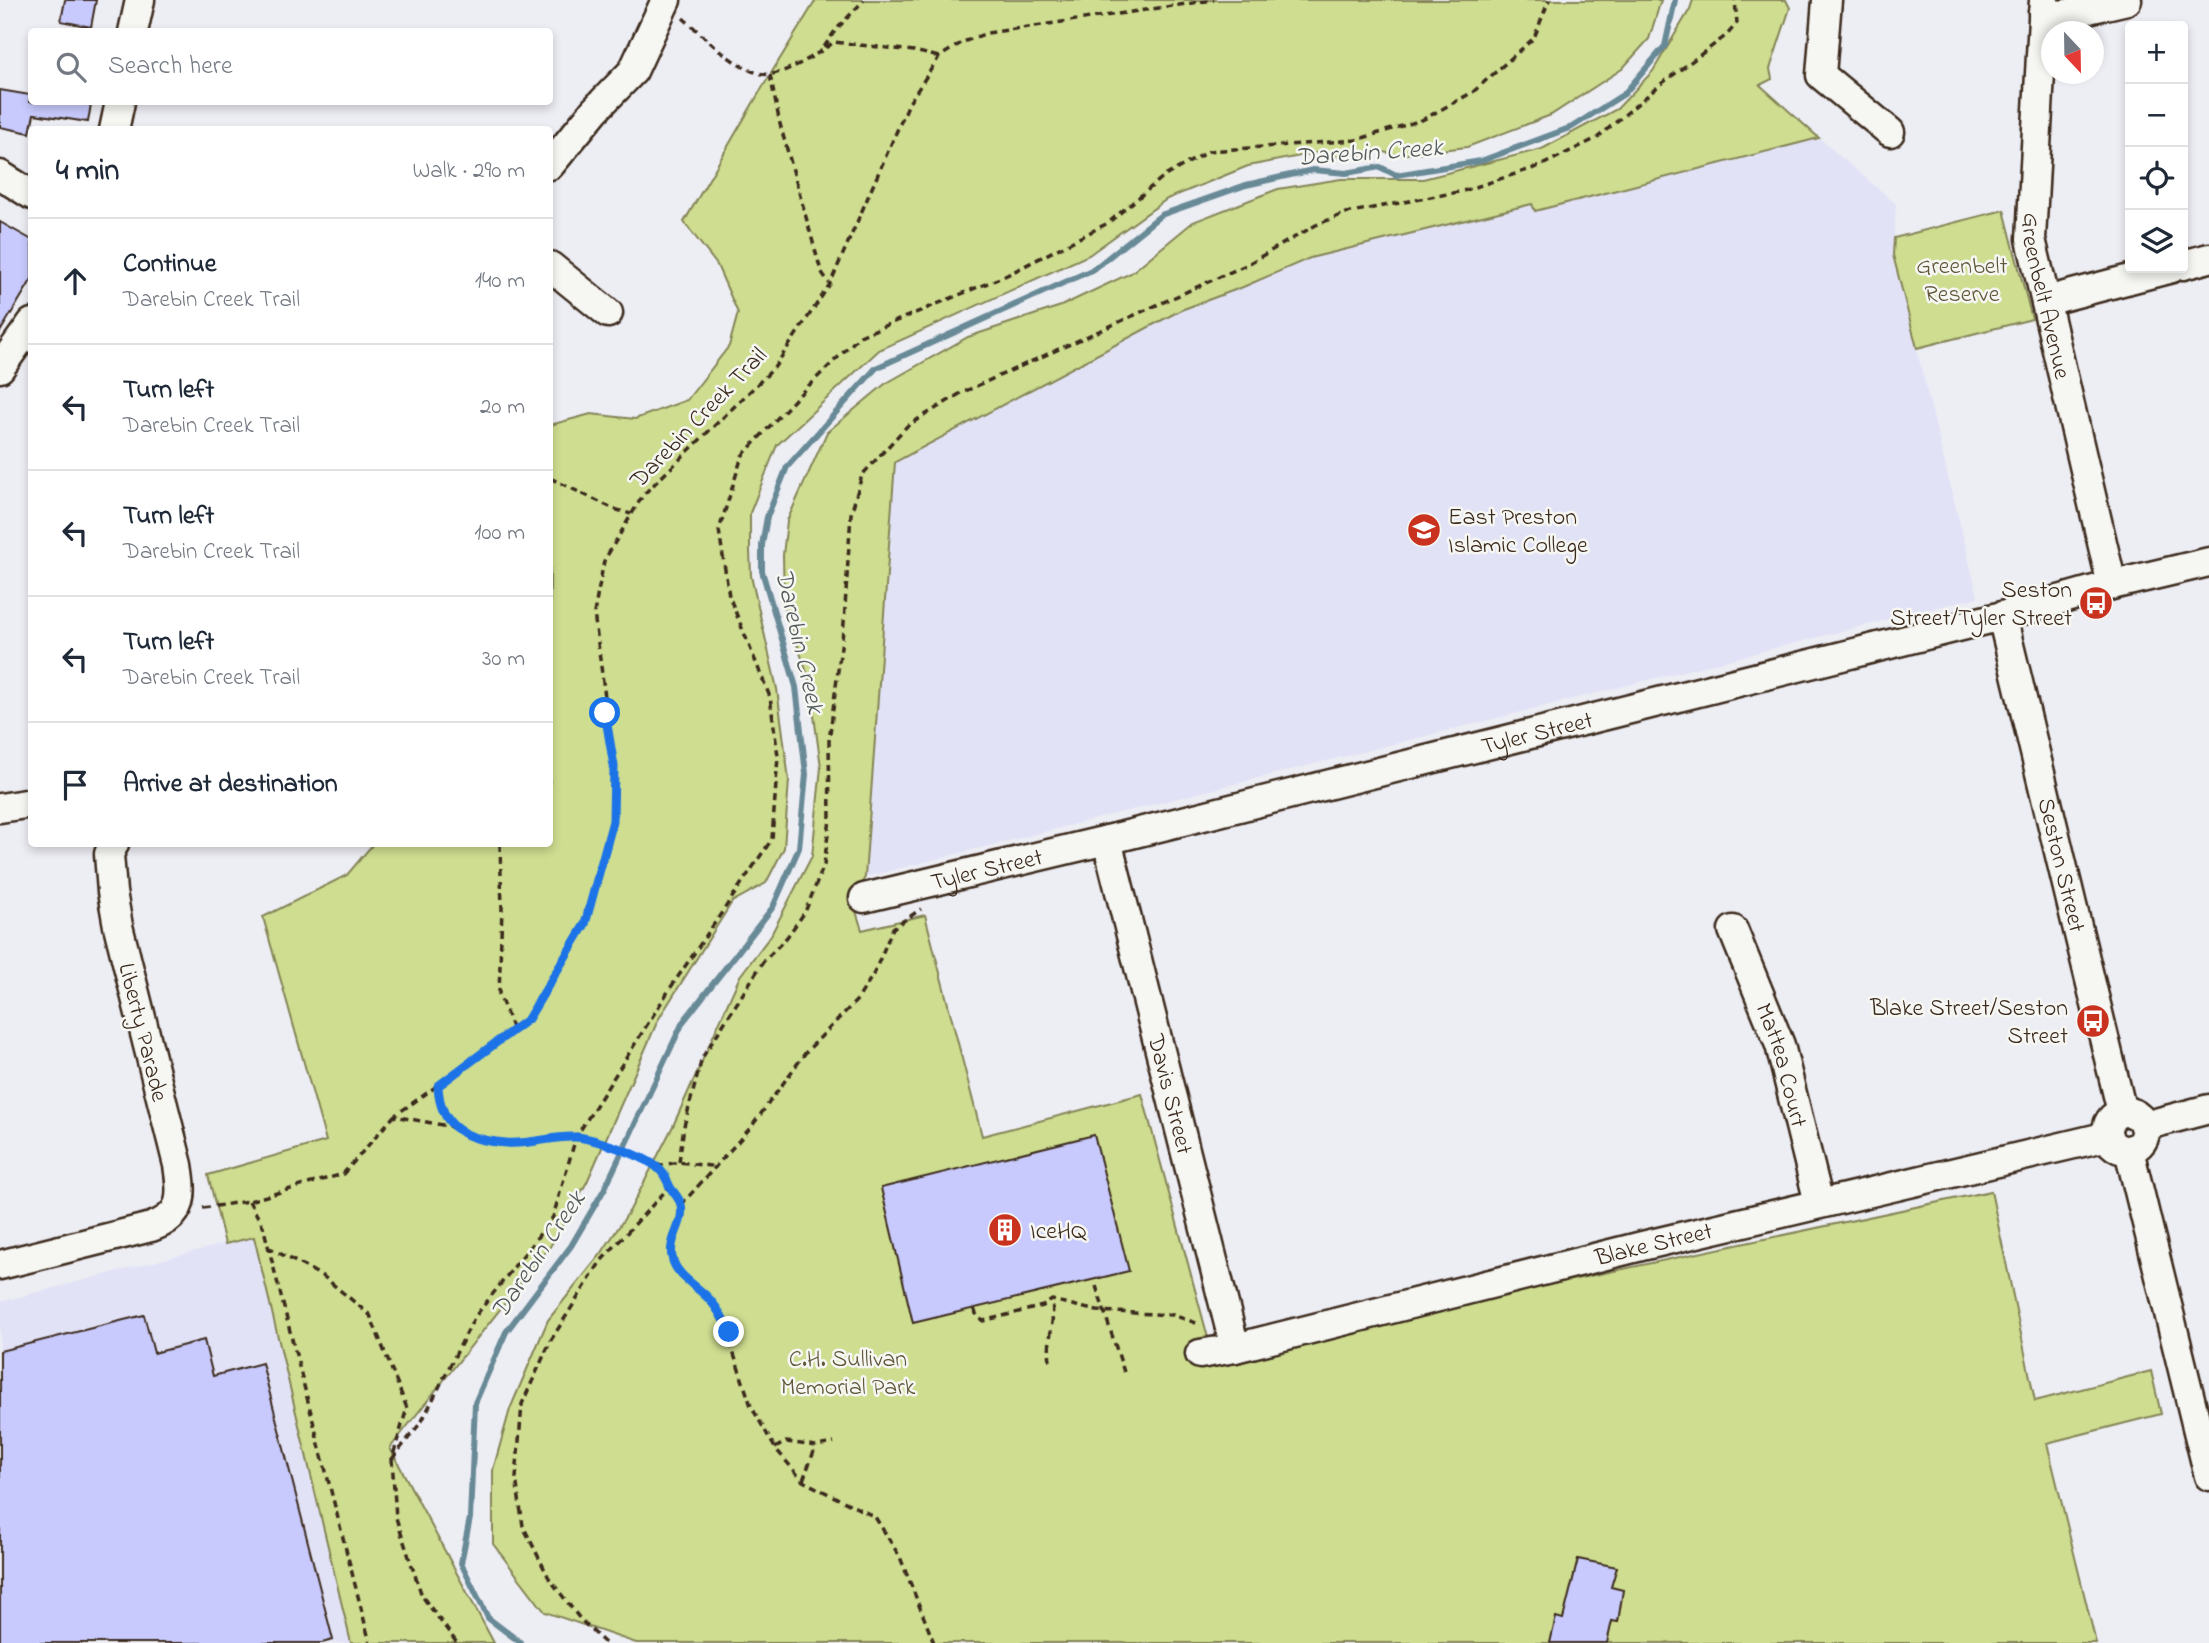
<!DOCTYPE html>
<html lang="en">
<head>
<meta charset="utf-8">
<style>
	:root { --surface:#fff; --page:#f2f2f3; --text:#1f2937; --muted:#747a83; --line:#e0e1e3 }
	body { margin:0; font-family:"Indie Flower",sans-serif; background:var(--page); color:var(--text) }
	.controls { position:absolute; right:21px; top:21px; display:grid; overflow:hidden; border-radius:7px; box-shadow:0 4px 10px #0003 }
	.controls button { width:63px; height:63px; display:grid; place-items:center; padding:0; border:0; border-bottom:2px solid var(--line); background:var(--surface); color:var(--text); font:35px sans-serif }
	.compass { position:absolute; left:2041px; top:21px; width:63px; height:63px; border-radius:50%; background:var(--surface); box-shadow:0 4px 10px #0003; rotate:158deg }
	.stop { position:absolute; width:21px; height:21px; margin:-16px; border:5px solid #1a73e8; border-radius:50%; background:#fff }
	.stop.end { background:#1a73e8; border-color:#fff; box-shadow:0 2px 7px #0008 }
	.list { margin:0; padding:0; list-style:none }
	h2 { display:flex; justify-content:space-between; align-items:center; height:91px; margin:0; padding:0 28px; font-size:30px }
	h2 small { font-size:23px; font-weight:400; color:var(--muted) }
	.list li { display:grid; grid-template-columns:46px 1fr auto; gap:21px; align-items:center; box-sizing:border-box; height:126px; padding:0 28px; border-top:2px solid var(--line) }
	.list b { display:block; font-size:26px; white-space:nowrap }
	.list p { margin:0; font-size:23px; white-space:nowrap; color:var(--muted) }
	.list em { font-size:23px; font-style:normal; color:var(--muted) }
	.icon { flex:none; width:38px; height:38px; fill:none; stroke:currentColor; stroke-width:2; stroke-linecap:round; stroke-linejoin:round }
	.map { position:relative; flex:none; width:2209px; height:1643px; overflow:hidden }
	.search { position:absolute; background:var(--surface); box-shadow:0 4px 10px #0003; left:28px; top:28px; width:525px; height:77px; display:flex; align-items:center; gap:18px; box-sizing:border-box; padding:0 24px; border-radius:7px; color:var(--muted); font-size:26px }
	.panel { position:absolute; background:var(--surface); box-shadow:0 4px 10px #0003; left:28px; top:126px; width:525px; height:721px; border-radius:7px }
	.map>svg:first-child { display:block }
</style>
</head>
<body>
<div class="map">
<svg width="2209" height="1643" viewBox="0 0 2209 1643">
	<rect width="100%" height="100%" fill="#ededf4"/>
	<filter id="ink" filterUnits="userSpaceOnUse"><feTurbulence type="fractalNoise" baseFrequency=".0143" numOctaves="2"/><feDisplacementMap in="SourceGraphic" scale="14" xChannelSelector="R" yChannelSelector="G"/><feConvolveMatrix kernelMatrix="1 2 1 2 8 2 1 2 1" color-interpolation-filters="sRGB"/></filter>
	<g filter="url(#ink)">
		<path fill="#e2e2f7" d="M1819,138l77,66 -3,51 85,342 -1113,280 6,-235 23,-180 287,-152 62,-23 67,-29 223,-54 2,7z
			M254,1236l97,407h-351v-341z"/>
		<path fill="#cedd90" stroke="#848457" stroke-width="2" d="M816,0h845l-12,39 -27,30 -71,46 -84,32 -70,8 -22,-5 -29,9 -25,-7 -73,14 -81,33 -78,56 -210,95 -102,95 -27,68v37l1,26 26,113 12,91 -5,68 -18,35 -34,19 -74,118 -71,162 -36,63 -161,203 104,195h-143l-97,-406 -29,7 -17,-69 118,-34 -63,-224 84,-42 26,-31h177v-419l41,-11 44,5 52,-19 42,-54 9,-33 -21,-48 -33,-43 75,-129z
			M1693,0h93l4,8 -20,61 2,10 -12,6 59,53 -284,73 -3,-7 -222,54 -67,29 -62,23 -286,152 -30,415 -12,25 9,28 63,-15 57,221 160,-42 71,262 778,-165 44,210 116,-30 10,43 -114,29 49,200h-1460l-91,-31 -52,-68v-74l17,-61 38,-89 53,-66 29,-44 43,-84 67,-150 31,-41 41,-79 9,-89 -12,-88 -25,-74 -1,-50 4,-34 40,-89 58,-48 83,-47 93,-31 70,-33 62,-51 85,-33 63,-10h82l119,-30 75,-40 36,-38 37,-62z
			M2004,210l28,109 -115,29 -24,-93 1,-17z"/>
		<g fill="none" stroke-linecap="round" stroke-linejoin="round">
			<path stroke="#688a97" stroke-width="6" d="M521,1643l-33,-25 -27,-55 9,-45 5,-115 31,-71 65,-86 34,-58 78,-166 90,-115 26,-59 7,-74 -10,-87 -34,-116v-26l5,-28 20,-50 89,-99 218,-99 67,-54 85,-30 67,-15 33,3 34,-6 16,8 85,-14 91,-34 52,-33 41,-48 10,-46"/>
		</g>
		<path fill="#c8cafd" stroke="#3b2a1e" stroke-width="2" d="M65,0h31l-5,27 -30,-6z
			M0,90l30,5 -1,7h59l-1,2h4l-3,18 -54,-8 -4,19 -30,-6z
			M0,222l32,18v39l-32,53z
			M1094,1135l35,136 -216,52 -32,-135z
			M144,1315l10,38 50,-13 9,36 49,-13 71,277 -11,3h-322v-292z
			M1578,1559l39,8 -6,20 12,3 -5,32 -6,-1 -5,22h-57l6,-26 7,2z"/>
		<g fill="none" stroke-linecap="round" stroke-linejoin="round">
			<g stroke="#3b2a1e" stroke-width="33">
				<g id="minor">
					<path d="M1827,0l-6,75 69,57"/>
					<path id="s1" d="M2044,0l-13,239 81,346"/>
					<path d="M2043,12l19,3 65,-15"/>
					<path d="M133,32l7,-32"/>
					<path d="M114,130l6,-28"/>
					<path d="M550,165l45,-55 38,-39 33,-71"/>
					<path d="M0,175l32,20"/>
					<path d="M2183,265l26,-7"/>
					<path d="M550,266l58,47"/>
					<path d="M2046,301l126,-33"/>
					<path d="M0,368l32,-45"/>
					<path id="s2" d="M2002,616l120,496"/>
					<path d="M0,808l32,-5"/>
					<path id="s3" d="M1107,840l128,508"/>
					<path id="s4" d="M864,898l243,-58 895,-224 110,-31 97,-23"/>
					<path id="s5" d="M1733,930l47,115 39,158"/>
					<circle cx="2126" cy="1131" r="19"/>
					<path d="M2144,1126l65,-17"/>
					<path d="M2129,1150l80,326"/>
					<path d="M0,1265l151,-38c33,-11 32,-31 27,-62l-60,-239 -6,-34 -3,-38 5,-10"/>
					<path id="s6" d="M1200,1354l35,-6 407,-102 466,-110"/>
				</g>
			</g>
			<path stroke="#3b2a1e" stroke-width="3.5" stroke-dasharray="7 5" stroke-linecap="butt" d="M683,18c19,16 61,61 89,56 19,-3 47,-21 62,-32l80,9 25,6
				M824,47l11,-16 29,-31
				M770,75l10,49 41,147 9,13
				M550,478l64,31 17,5
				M500,844l2,64 -3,86 14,36
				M437,1086l-43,30 59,11
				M679,1162l5,-36 18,-68 61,-96 24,-25 18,-25 19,-47 6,-46 -1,-78 15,-118 7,-109 11,-39 45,-49 54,-33 285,-128 70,-40 30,-12 117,-22 77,-25 57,-28 64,-54 66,-49 10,-12 -2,-23
				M657,1166l22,-4 38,5
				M249,1201l14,25 107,417
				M681,1205l71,-79 54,-74 52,-53 16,-26 19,-45 28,-19
				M203,1208l46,-7 94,-27 51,-58
				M268,1247l56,30 46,38 37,93 -15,51 4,59 26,78 35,47
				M1096,1286l28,86
				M974,1309l3,7 6,5 60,-15 9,-6 45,11 76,4 26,9
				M1050,1361c-3,-21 5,-39 2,-60
				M775,1448l11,-6 30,4 18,-3
				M392,1459l30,-38 52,-103 79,-101 23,-80 95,-150 101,-148 6,-83 -8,-59 -41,-101 -10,-66 23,-74 55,-59 63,-61 147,-61 101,-52 55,-46 46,-26 147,-11 66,-20 51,-28 61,-54 15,-38
				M803,1480l13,-34
				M605,1643l-25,-24 -31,-41 -26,-52 -7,-48 6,-74 29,-64 50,-79 69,-75
				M934,1643l-34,-86 -25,-40 -72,-36 -28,-33 -24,-42 -30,-91 -12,-16 -28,-24 -9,-18 1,-21 8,-18v-13l-24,-39c-26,-12 -52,-27 -80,-29 -23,-2 -47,8 -70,6 -40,-2 -67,-14 -69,-57l90,-67 57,-95 28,-103 1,-55 -20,-153 10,-52 39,-66 131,-127 56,-84 79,-181 30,-46 24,-15 24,-9 227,-33"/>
			<use href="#minor" stroke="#f6f6f2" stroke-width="28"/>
		</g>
	</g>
	<g fill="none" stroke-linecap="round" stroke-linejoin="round" filter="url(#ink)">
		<path stroke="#1a73e8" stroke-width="9" d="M605,713l9,53 -1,55 -28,103 -57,95 -90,67c2,43 29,54 68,57 23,2 46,-7 69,-6 19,1 71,19 84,32 6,5 8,12 11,18 3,5 10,12 11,18 4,18 -13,34 -9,52 4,20 26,29 38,43 9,10 14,20 19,32"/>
	</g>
	<defs>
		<g id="school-disc" transform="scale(1.75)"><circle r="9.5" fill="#c8321e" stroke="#f6f6f2"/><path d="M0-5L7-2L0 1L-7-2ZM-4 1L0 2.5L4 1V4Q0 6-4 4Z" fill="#fff"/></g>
		<g id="bus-disc" transform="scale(1.75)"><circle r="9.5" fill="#c8321e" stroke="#f6f6f2"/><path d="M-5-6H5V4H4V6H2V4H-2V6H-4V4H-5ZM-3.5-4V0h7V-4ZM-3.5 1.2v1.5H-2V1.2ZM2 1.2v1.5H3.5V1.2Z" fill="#fff"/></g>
		<g id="building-disc" transform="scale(1.75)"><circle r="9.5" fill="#c8321e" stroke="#f6f6f2"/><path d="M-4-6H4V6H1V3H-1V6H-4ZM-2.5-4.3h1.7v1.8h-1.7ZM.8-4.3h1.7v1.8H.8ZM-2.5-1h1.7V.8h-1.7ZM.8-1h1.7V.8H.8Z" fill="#fff"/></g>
	</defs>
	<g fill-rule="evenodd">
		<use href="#school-disc" x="1424" y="530"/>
		<use href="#bus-disc" x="2096" y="603"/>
		<use href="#bus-disc" x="2093" y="1021"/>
		<use href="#building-disc" x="1005" y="1230"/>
	</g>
	<g text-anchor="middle" stroke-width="5" stroke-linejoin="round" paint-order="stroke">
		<g font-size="24" fill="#60573a" stroke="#f6f6f2">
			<text x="1962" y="273">Greenbelt<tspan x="1962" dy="28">Reserve</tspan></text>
			<text x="848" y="1366">C.H. Sullivan<tspan x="848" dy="28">Memorial Park</tspan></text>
		</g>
		<g font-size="24" fill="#3b2a1e" stroke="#f6f6f2">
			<text dy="8" stroke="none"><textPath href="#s1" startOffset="298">Greenbelt Avenue</textPath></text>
			<text transform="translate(698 417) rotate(-46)" y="8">Darebin Creek Trail</text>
			<text dy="8" stroke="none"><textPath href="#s4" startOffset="693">Tyler Street</textPath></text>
			<text dy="8" stroke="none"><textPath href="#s2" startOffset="256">Seston Street</textPath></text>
			<text dy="8" stroke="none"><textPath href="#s4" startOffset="126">Tyler Street</textPath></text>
			<text transform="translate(144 1032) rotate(76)" y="8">Liberty Parade</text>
			<text dy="8" stroke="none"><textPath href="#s5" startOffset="144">Mattea Court</textPath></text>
			<text dy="8" stroke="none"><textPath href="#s3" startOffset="262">Davis Street</textPath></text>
			<text dy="8" stroke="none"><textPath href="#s6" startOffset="467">Blake Street</textPath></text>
		</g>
		<g font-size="24" fill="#3b2a1e" stroke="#f6f6f2" text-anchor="start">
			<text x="1448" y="524">East Preston<tspan x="1448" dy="28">Islamic College</tspan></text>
			<text x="2072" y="597" text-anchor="end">Seston<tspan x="2072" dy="28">Street/Tyler Street</tspan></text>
			<text x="2068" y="1015" text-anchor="end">Blake Street/Seston<tspan x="2068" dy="28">Street</tspan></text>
			<text x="1030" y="1238">IceHQ</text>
		</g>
		<g font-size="26" font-style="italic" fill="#525a5b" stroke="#f6f6f2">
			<text transform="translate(1369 151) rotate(-4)" y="9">Darebin Creek</text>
			<text transform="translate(801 641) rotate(77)" y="9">Darebin Creek</text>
			<text transform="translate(537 1254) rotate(-56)" y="9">Darebin Creek</text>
		</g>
	</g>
</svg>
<div class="controls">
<button>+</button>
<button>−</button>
<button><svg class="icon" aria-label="locate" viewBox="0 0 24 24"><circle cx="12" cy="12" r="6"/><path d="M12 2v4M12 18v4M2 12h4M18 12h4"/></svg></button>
<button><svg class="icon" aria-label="layers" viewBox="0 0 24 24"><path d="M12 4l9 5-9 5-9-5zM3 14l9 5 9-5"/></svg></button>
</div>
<svg class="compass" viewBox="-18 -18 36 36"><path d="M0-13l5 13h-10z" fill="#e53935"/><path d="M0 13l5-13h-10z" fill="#747a83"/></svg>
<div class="stop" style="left:605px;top:713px"></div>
<div class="stop end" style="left:729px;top:1332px"></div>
<div class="search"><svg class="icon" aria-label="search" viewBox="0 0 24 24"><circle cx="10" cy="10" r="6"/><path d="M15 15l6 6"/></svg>Search here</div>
<section class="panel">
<h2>4 min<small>Walk · 290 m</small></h2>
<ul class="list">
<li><svg class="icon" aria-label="ahead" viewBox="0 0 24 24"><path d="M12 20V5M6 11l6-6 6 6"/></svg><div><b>Continue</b><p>Darebin Creek Trail</p></div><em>140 m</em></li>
<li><svg class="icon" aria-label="left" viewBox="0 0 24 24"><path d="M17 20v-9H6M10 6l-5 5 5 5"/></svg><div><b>Turn left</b><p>Darebin Creek Trail</p></div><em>20 m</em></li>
<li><svg class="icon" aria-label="left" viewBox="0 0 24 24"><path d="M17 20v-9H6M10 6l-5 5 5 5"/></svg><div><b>Turn left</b><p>Darebin Creek Trail</p></div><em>100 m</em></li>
<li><svg class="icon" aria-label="left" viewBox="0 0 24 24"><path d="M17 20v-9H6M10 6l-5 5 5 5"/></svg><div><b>Turn left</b><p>Darebin Creek Trail</p></div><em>30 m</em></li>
<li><svg class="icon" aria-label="arrive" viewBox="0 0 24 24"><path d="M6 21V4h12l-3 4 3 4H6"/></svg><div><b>Arrive at destination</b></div></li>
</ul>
</section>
</div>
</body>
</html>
